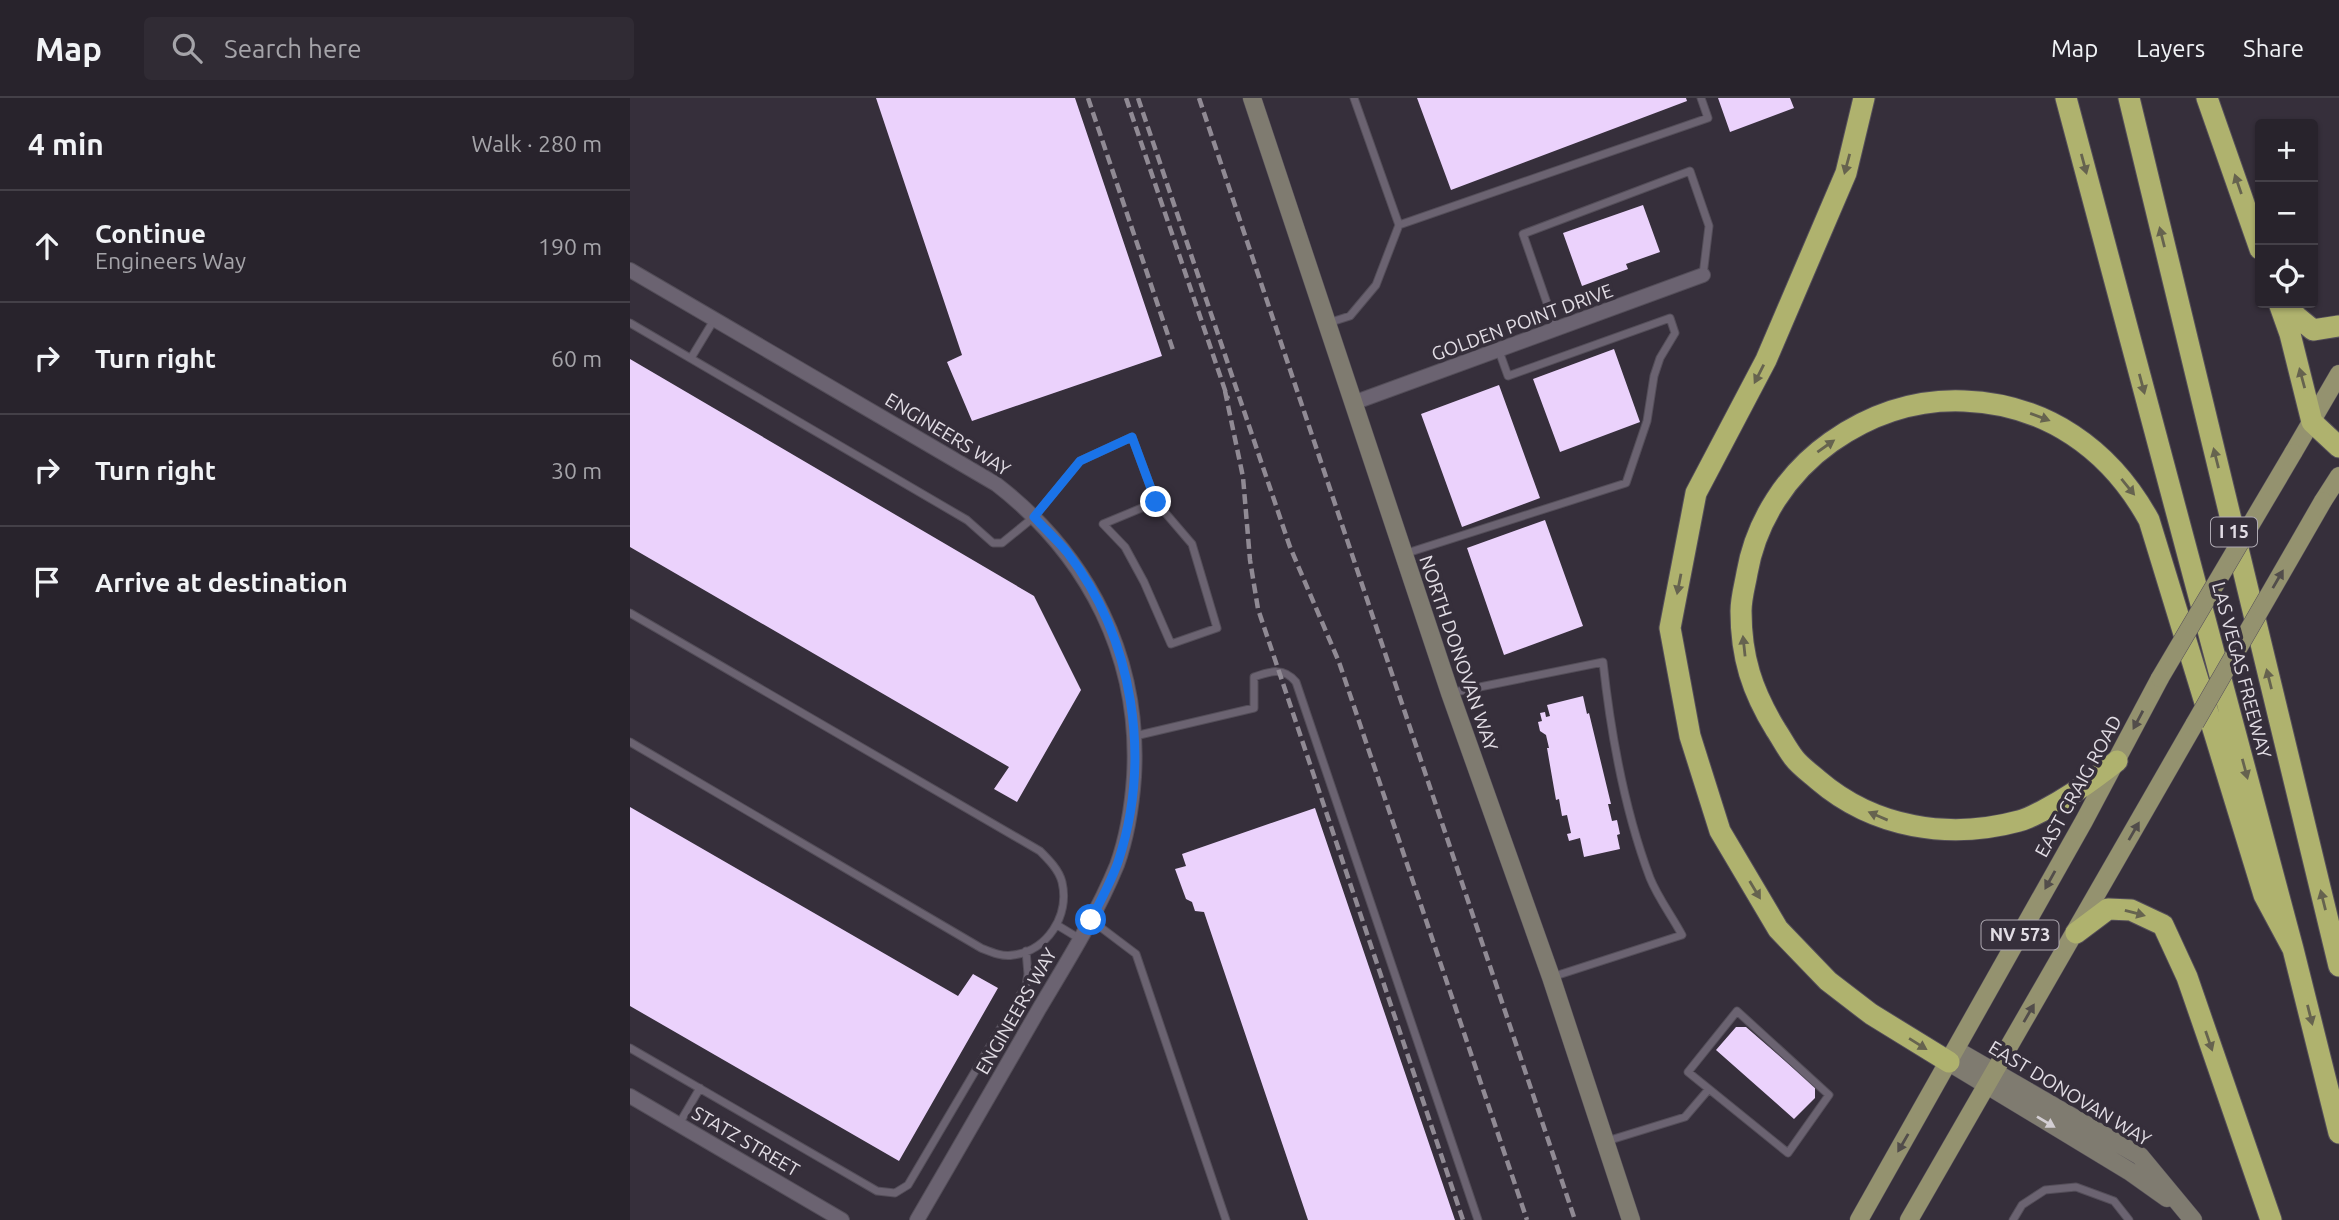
<!DOCTYPE html>
<html lang="en">
<head>
<meta charset="utf-8">
<style>
	:root { --surface:#28232c; --page:#302b34; --text:#f1f3f6; --muted:#a5a4a9; --line:#444048 }
	body { margin:0; font-family:Ubuntu,sans-serif; background:var(--page); color:var(--text) }
	.controls { position:absolute; right:21px; top:21px; display:grid; overflow:hidden; border-radius:7px; box-shadow:0 2px 5px #0004 }
	.controls button { width:63px; height:63px; display:grid; place-items:center; padding:0; border:0; border-bottom:2px solid var(--line); background:var(--surface); color:var(--text); font:35px sans-serif }
	.stop { position:absolute; width:21px; height:21px; margin:-16px; border:5px solid #1a73e8; border-radius:50%; background:#fff }
	.stop.end { background:#1a73e8; border-color:#fff; box-shadow:0 2px 7px #0008 }
	.list { margin:0; padding:0; list-style:none }
	h2 { display:flex; justify-content:space-between; align-items:center; height:91px; margin:0; padding:0 28px; font-size:30px }
	h2 small { font-size:23px; font-weight:400; color:var(--muted) }
	.list li { display:grid; grid-template-columns:46px 1fr auto; gap:21px; align-items:center; box-sizing:border-box; height:112px; padding:0 28px; border-top:2px solid var(--line) }
	.list b { display:block; font-size:26px; white-space:nowrap }
	.list p { margin:0; font-size:23px; white-space:nowrap; color:var(--muted) }
	.list em { font-size:23px; font-style:normal; color:var(--muted) }
	.icon { flex:none; width:38px; height:38px; fill:none; stroke:currentColor; stroke-width:2; stroke-linecap:round; stroke-linejoin:round }
	.map { position:relative; flex:none; width:1709px; height:1122px; overflow:hidden }
	header { display:flex; align-items:center; gap:42px; box-sizing:border-box; height:98px; padding:0 35px; background:var(--surface); border-bottom:2px solid var(--line) }
	header strong { font-size:33px }
	nav { display:flex; gap:38px; margin-inline-start:auto; font-size:24px }
	.search { width:490px; height:63px; background:var(--page); display:flex; align-items:center; gap:18px; box-sizing:border-box; padding:0 24px; border-radius:7px; color:var(--muted); font-size:26px }
	main { display:flex }
	aside { flex:1; background:var(--surface) }
	.map>svg:first-child { display:block }
</style>
</head>
<body>
<header>
<strong>Map</strong>
<div class="search"><svg class="icon" aria-label="search" viewBox="0 0 24 24"><circle cx="10" cy="10" r="6"/><path d="M15 15l6 6"/></svg>Search here</div>
<nav><a>Map</a><a>Layers</a><a>Share</a></nav>
</header>
<main>
<aside>
<h2>4 min<small>Walk · 280 m</small></h2>
<ul class="list">
<li><svg class="icon" aria-label="ahead" viewBox="0 0 24 24"><path d="M12 20V5M6 11l6-6 6 6"/></svg><div><b>Continue</b><p>Engineers Way</p></div><em>190 m</em></li>
<li><svg class="icon" aria-label="right" viewBox="0 0 24 24"><path d="M7 20v-9h11M14 6l5 5-5 5"/></svg><div><b>Turn right</b></div><em>60 m</em></li>
<li><svg class="icon" aria-label="right" viewBox="0 0 24 24"><path d="M7 20v-9h11M14 6l5 5-5 5"/></svg><div><b>Turn right</b></div><em>30 m</em></li>
<li><svg class="icon" aria-label="arrive" viewBox="0 0 24 24"><path d="M6 21V4h12l-3 4 3 4H6"/></svg><div><b>Arrive at destination</b></div></li>
</ul>
</aside>
<div class="map">
<svg width="1709" height="1122" viewBox="0 0 1709 1122">
	<rect width="100%" height="100%" fill="#362f3b"/>
	<path fill="#ebd2fc" d="M246,0h199l87,258 -190,65 -25,-59 15,-7z
		M787,0h269l1,3 -236,89z
		M1088,0h72l4,10 -64,24z
		M1013,107l17,47 -34,12 2,5 -46,17 -19,-53z
		M984,251l26,73 -80,30 -27,-73z
		M0,261l404,237 47,94 -64,112 -23,-13 15,-22 -379,-220z
		M869,287l41,113 -78,29 -41,-113z
		M915,422l38,106 -79,29 -37,-107z
		M953,598l4,18 2,-1 22,91h-3l4,17 5,-1 3,14 -3,1 3,14 -36,8 -4,-19 -11,3 -2,-7 4,-1 -4,-18 -5,1 -3,-17 -3,1 -9,-52h2l-3,-13 -6,-4 -2,-9 4,-1 -2,-8 5,-1 1,5 4,-1 -3,-11z
		M0,709l328,189 15,-22 25,14 -99,173 -269,-155z
		M685,710l140,412h-147l-104,-308 -9,-1 -3,-9 -6,-3 -11,-30 11,-3 -4,-12z
		M1106,929h10l69,60v11l-21,21 -78,-69z"/>
	<g fill="none" stroke-linecap="round" stroke-linejoin="round">
		<g stroke="#544e59" stroke-width="9">
			<path id="lane" d="M769,127l309,-107 -7,-20
				M0,225l337,197 26,23h9l32,-26 46,-56 52,-24 24,65 36,42 25,84 -46,16 -27,-62 -19,-35 -22,-23 53,-22
				M698,225l22,-7 26,-31 23,-60 -45,-127
				M926,231l-33,-95 167,-63 19,55 -6,49
				M61,260l23,-38
				M774,456l222,-71 21,-62 7,-45 6,-18 15,-25 -5,-15 -162,58 -9,-25
				M0,515l410,238c9,9 19,19 22,31 8,34 -15,69 -49,73 -11,2 -22,-3 -32,-7l-351,-206
				M820,595l153,-31c8,74 21,147 47,216 8,20 22,38 32,57l-130,42
				M505,638l119,-28v-31c16,-6 30,-10 42,5l182,538
				M461,822l45,34 90,266
				M427,827l23,14
				M1107,913l92,84 -41,58 -100,-81z
				M0,950l247,143 18,2 13,-8 118,-200 2,-11 -2,-23
				M49,1026l21,-36
				M977,1043l78,-24 24,-28
				M1383,1122l9,-15 23,-15 31,-3 38,14 15,19"/>
		</g>
		<g stroke="#544e59" stroke-width="16">
			<path id="street" d="M0,172l366,214c93,72 145,174 138,293 -2,29 -7,60 -17,88 -21,51 -50,97 -78,144 -41,71 -81,141 -122,211
				M723,305l350,-128
				M0,998l212,124"/>
		</g>
		<g stroke="#544e59" stroke-width="19">
			<path id="secondary" d="M622,0l198,595 101,284 80,243
				M1326,952l184,106 53,64
				M1319,964l180,109 38,27"/>
		</g>
		<g stroke="#544e59" stroke-width="19">
			<path id="primary" d="M1663,355l46,-79
				M1693,403l16,-25
				M1229,1122l225,-399 76,-143
				M1279,1122l286,-497"/>
		</g>
		<g stroke="#544e59" stroke-width="23">
			<path id="highway" d="M1234,0l-18,75 -80,187 -70,133 -26,135 20,108 30,95 58,98 50,52 43,33 78,48
				M1436,0l227,851 46,184
				M1499,0l210,868
				M1577,0l53,151
				M1649,205l11,31 22,88 27,25
				M1656,205l10,13 17,14 26,-4
				M1487,663c-24,19 -46,35 -73,49 -8,4 -16,9 -25,11 -70,19 -145,7 -201,-41 -8,-7 -18,-14 -24,-22 -7,-9 -12,-19 -18,-28 -24,-39 -35,-73 -35,-119 0,-13 4,-26 6,-38 9,-52 40,-100 84,-131 40,-28 84,-43 133,-41 82,3 146,48 185,119l115,375 29,54
				M1446,835l32,-24 23,1 32,15 24,52 84,243"/>
		</g>
		<use href="#lane" stroke="#6b6371" stroke-width="7"/>
		<use href="#street" stroke="#6b6371" stroke-width="14"/>
		<use href="#secondary" stroke="#7f7b70" stroke-width="18"/>
		<use href="#primary" stroke="#94926f" stroke-width="18"/>
		<use href="#highway" stroke="#afb26e" stroke-width="21"/>
		<path stroke="#908a94" stroke-width="4.5" stroke-dasharray="10 5" stroke-linecap="butt" d="M458,0l85,252
			M496,0l102,301
			M508,0l152,449 49,115 188,558
			M569,0l376,1122
			M595,293l18,86 7,83 8,49 205,611"/>
		<g stroke="#544e59" stroke-width="19" stroke-linecap="butt">
			<path id="primary-bridge" d="M1530,580l133,-225
				M1565,625l128,-222"/>
		</g>
		<use href="#primary-bridge" stroke="#94926f" stroke-width="18"/>
	</g>
	<defs><path id="oneway-solid" d="M-6-.8H1V-3.2L6.5 0L1 3.2V.8H-6Z" transform="scale(1.75)"/></defs>
	<g fill="#66634f">
		<use href="#oneway-solid" transform="translate(1217 66) rotate(105)"/>
		<use href="#oneway-solid" transform="translate(1454 66) rotate(75)"/>
		<use href="#oneway-solid" transform="translate(1608 86) rotate(-109)"/>
		<use href="#oneway-solid" transform="translate(1532 139) rotate(-104)"/>
		<use href="#oneway-solid" transform="translate(1129 276) rotate(117)"/>
		<use href="#oneway-solid" transform="translate(1672 280) rotate(-105)"/>
		<use href="#oneway-solid" transform="translate(1512 286) rotate(75)"/>
		<use href="#oneway-solid" transform="translate(1410 319) rotate(20)"/>
		<use href="#oneway-solid" transform="translate(1196 348) rotate(-35)"/>
		<use href="#oneway-solid" transform="translate(1586 360) rotate(-104)"/>
		<use href="#oneway-solid" transform="translate(1498 389) rotate(51)"/>
		<use href="#oneway-solid" transform="translate(1049 486) rotate(101)"/>
		<use href="#oneway-solid" transform="translate(1114 548) rotate(-96)"/>
		<use href="#oneway-solid" transform="translate(1639 581) rotate(-104)"/>
		<use href="#oneway-solid" transform="translate(1615 671) rotate(75)"/>
		<use href="#oneway-solid" transform="translate(1248 718) rotate(-157)"/>
		<use href="#oneway-solid" transform="translate(1125 792) rotate(59)"/>
		<use href="#oneway-solid" transform="translate(1693 802) rotate(-104)"/>
		<use href="#oneway-solid" transform="translate(1505 815) rotate(15)"/>
		<use href="#oneway-solid" transform="translate(1680 917) rotate(76)"/>
		<use href="#oneway-solid" transform="translate(1579 943) rotate(71)"/>
		<use href="#oneway-solid" transform="translate(1288 946) rotate(32)"/>
	</g>
	<g fill="#524d4b">
		<use href="#oneway-solid" transform="translate(1648 481) rotate(-60)"/>
		<use href="#oneway-solid" transform="translate(1508 622) rotate(118)"/>
		<use href="#oneway-solid" transform="translate(1504 733) rotate(-60)"/>
		<use href="#oneway-solid" transform="translate(1420 782) rotate(119)"/>
		<use href="#oneway-solid" transform="translate(1399 915) rotate(-60)"/>
		<use href="#oneway-solid" transform="translate(1273 1045) rotate(120)"/>
	</g>
	<use fill="#d3ced3" href="#oneway-solid" transform="translate(1416 1024) rotate(31)"/>
	<g fill="none" stroke-linecap="round" stroke-linejoin="round">
		<path stroke="#1a73e8" stroke-width="9" d="M461,822c9,-19 20,-38 27,-58 34,-103 16,-223 -51,-310 -10,-12 -22,-23 -33,-35l46,-56 52,-24 24,65"/>
	</g>
	<g text-anchor="middle" stroke-width="7" stroke-linejoin="round" paint-order="stroke">
		<g fill="#362f3b" stroke="#aea9b2" stroke-width="2">
			<rect x="1581" y="419.5" width="46" height="29" rx="5"/>
			<rect x="1351.5" y="822.5" width="77" height="29" rx="5"/>
		</g>
		<g font-size="18" font-weight="bold" fill="#e2dde5">
			<text x="1604" y="440">I 15</text>
			<text x="1390" y="843">NV 573</text>
		</g>
		<g font-size="19" fill="#e2dde5" stroke="#362f3b">
			<text transform="translate(892 224) rotate(-20)" y="7">GOLDEN POINT DRIVE</text>
			<text transform="translate(318 336) rotate(31)" y="7">ENGINEERS WAY</text>
			<text transform="translate(829 555) rotate(71)" y="7">NORTH DONOVAN WAY</text>
			<text transform="translate(1612 572) rotate(75)" y="7">LAS VEGAS FREEWAY</text>
			<text transform="translate(1448 688) rotate(-61)" y="7">EAST CRAIG ROAD</text>
			<text transform="translate(386 913) rotate(-60)" y="7">ENGINEERS WAY</text>
			<text transform="translate(1440 995) rotate(31)" y="7">EAST DONOVAN WAY</text>
			<text transform="translate(116 1043) rotate(30)" y="7">STATZ STREET</text>
		</g>
	</g>
</svg>
<div class="controls">
<button>+</button>
<button>−</button>
<button><svg class="icon" aria-label="locate" viewBox="0 0 24 24"><circle cx="12" cy="12" r="6"/><path d="M12 2v4M12 18v4M2 12h4M18 12h4"/></svg></button>
</div>
<div class="stop" style="left:461px;top:822px"></div>
<div class="stop end" style="left:526px;top:404px"></div>
</div>
</main>
</body>
</html>
